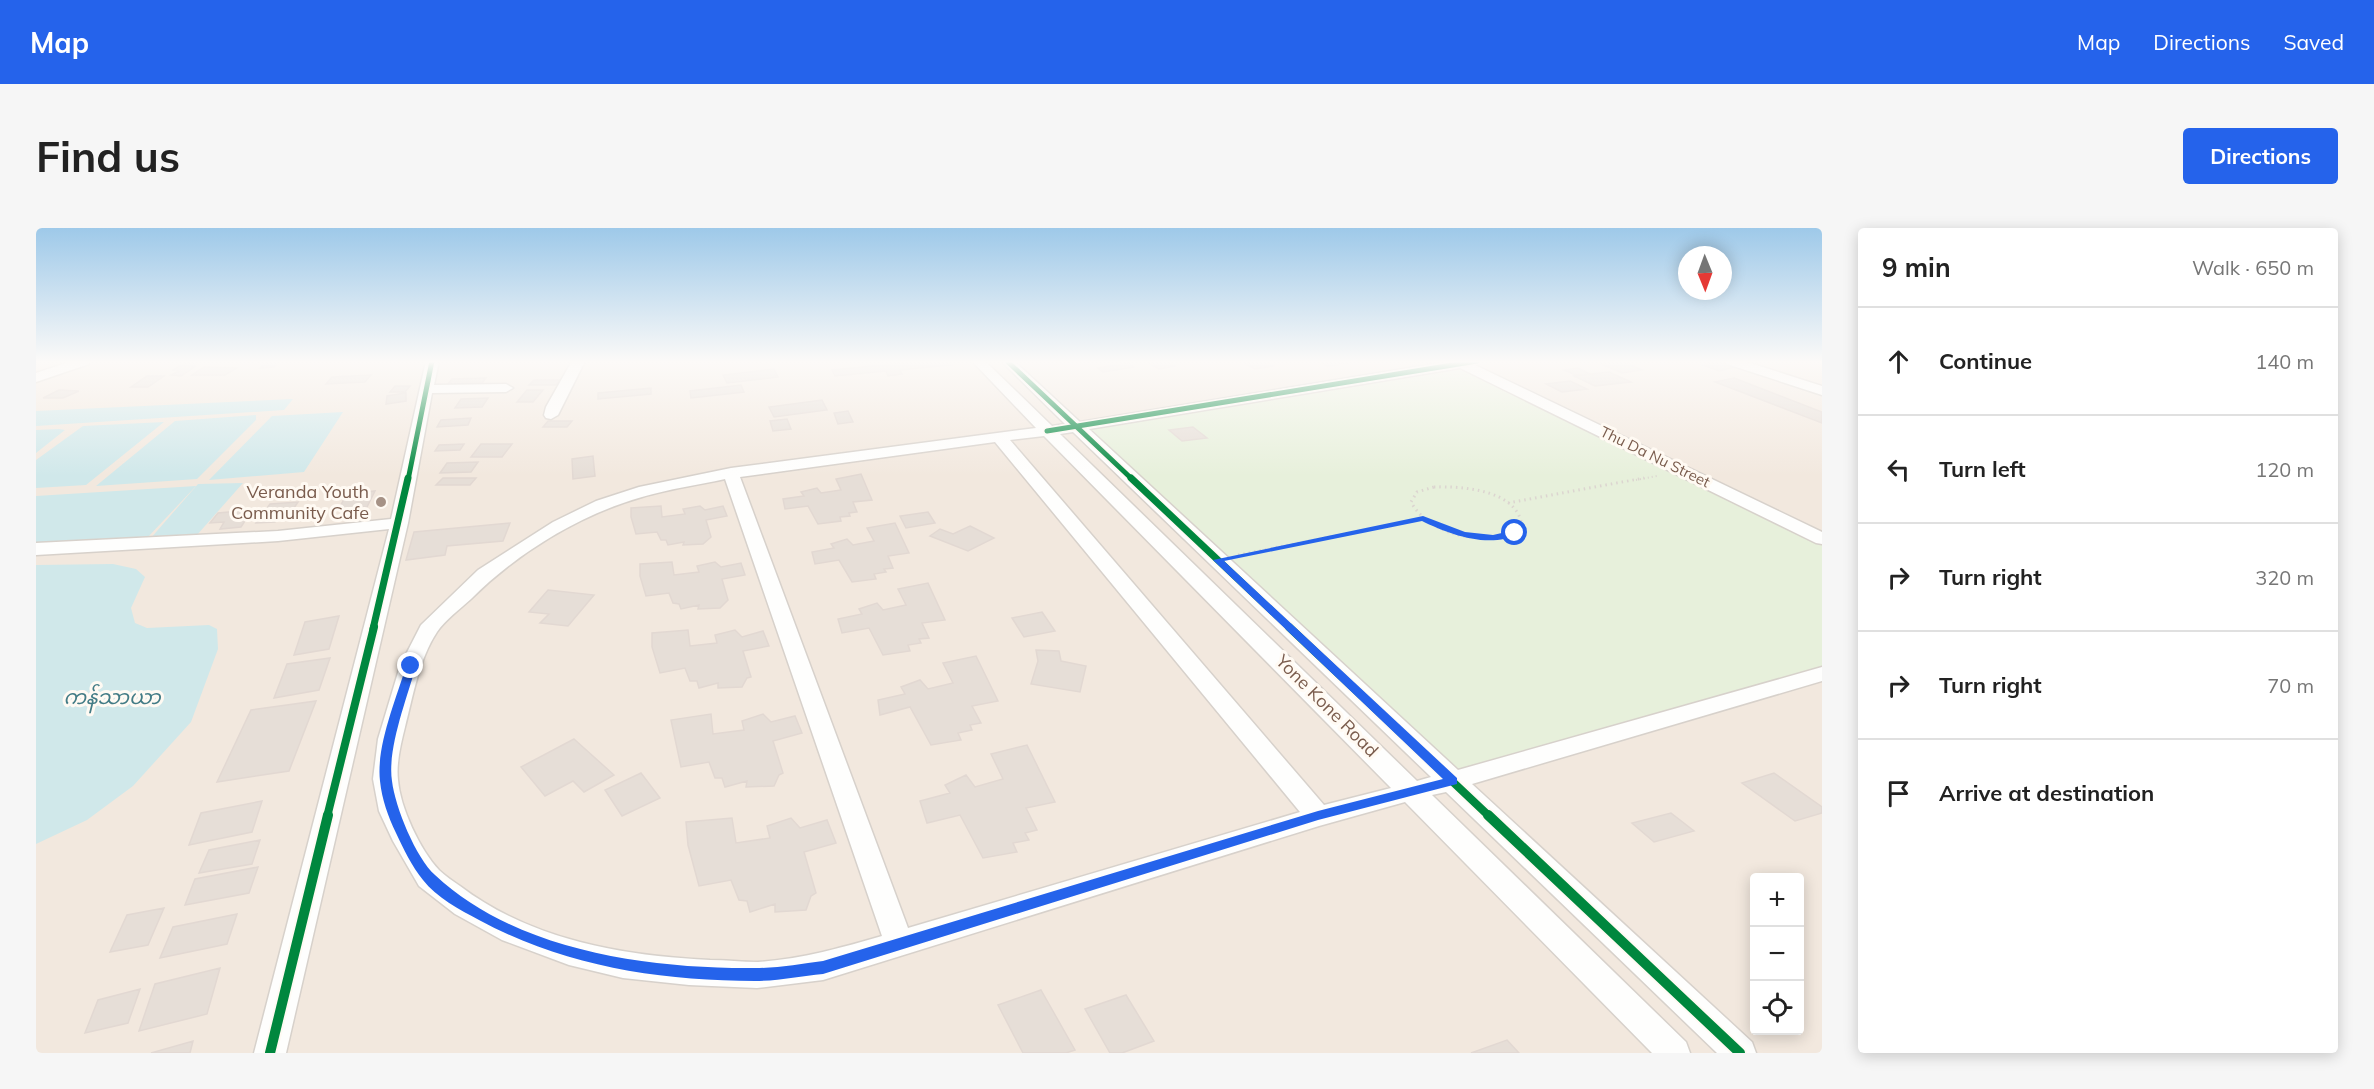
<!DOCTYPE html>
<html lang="en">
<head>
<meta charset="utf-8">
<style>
	:root { --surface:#fff; --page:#f6f6f6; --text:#222; --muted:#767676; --line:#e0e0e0; --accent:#2563eb }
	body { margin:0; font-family:Mulish,"Noto Sans Myanmar",sans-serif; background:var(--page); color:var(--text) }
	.controls { position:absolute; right:18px; bottom:18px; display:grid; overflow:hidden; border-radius:6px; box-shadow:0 3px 15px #0003 }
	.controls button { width:54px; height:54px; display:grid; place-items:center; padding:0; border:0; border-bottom:2px solid var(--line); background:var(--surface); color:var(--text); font:30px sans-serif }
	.compass { position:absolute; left:1642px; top:18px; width:54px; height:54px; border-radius:50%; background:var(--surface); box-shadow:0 3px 15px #0003; rotate:179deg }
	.stop { position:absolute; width:18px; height:18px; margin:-14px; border:4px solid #2563eb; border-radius:50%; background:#fff }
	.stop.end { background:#2563eb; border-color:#fff; box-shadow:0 2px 6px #0008 }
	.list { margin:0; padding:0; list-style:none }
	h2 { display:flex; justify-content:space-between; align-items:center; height:78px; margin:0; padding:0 24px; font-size:26px }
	h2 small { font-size:20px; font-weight:400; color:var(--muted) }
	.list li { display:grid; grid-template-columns:39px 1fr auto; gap:18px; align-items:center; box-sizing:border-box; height:108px; padding:0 24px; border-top:2px solid var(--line) }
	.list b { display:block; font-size:22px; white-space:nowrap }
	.list em { font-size:20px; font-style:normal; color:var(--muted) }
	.icon { flex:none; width:33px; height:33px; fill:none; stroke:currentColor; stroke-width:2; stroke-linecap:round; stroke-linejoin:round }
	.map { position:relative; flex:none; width:1786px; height:825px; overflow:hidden; border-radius:6px }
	header { display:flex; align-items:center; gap:36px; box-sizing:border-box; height:84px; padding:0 30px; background:var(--accent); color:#fff }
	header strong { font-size:28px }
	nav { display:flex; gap:33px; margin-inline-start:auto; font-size:21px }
	.intro { display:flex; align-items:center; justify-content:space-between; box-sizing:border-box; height:144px; padding:0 36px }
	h1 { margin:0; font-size:42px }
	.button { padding:15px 27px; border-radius:6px; background:var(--accent); color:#fff; font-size:21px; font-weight:700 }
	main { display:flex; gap:36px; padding:0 36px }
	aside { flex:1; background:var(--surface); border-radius:6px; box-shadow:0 3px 15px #0003 }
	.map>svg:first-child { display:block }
</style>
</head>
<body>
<header>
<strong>Map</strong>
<nav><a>Map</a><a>Directions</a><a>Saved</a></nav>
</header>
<div class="intro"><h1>Find us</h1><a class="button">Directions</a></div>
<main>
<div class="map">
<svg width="1786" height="825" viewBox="0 0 1786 825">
	<rect width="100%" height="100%" fill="#f9f5f0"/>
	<path fill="#f2e8de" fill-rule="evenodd" d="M0,133h1786v692h-1786zM1718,650h46v152h-46z"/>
	<path fill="#e7f0db" d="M1436,140l350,171v135l-370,107 -376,-354z"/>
	<path fill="#d0e8ea" d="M257,171l-9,11 -248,16v-15z
		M307,184l-39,60 -95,8 63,-64z
		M220,187v5l-59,59 -101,7 79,-65z
		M128,194l-78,63 -50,3v-28l47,-34z
		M23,201l6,1 -29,23v-23z
		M207,255l-46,52 -47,4 48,-55z
		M160,258l-48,51 -112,8v-49z
		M77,336l23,5 9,8 -14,31 4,15 12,5 62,-3 8,4 1,20 -27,73 -58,64 -46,34 -51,24v-279z"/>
	<path fill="#e6ded7" stroke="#e2d8d2" stroke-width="1.5" d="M231,133h12l-5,6 -14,1z
		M889,133h23l3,4 -51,5 2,4 -14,2 -2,-5 -51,5 -3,-6z
		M1130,133l9,5 -16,3 -10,-6z
		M1205,133h22l10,5 -18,3z
		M1281,133h26l4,2 -19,3z
		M1585,133l21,9 -20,3 -23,-10z
		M1683,134l16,5 -16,4 -16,-6z
		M1092,135l6,4 -31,5 -5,-4z
		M147,136h12l-4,3 5,-1 -15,10 -10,-1 8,-4 -6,-1z
		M168,139l33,1 -12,7h-33z
		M1542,140l12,6 -14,1 -12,-5z
		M738,141l4,8 -51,6 -4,-8z
		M1573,144l22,10 -36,4 -21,-10z
		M335,147l-6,7 -39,2 6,-7z
		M111,148h17l-16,11h-17z
		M450,150l-4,5 -34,1 4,-5z
		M1698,150l88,34v11l-107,-41z
		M498,152h26l-4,5h-27z
		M1534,153l17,8 -25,3 -16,-8z
		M705,157l3,7 -53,6 -1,-7z
		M359,158h15l-5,6h-15z
		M615,160v6l-53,5v-6z
		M23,162l20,1 -16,7h-20z
		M491,162h16l-10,12h-16z
		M370,165v8l-20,3 1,-8z
		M452,170l-6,9 -27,1 6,-9z
		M786,172l5,10 -53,7 -5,-10z
		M812,183l5,11 -15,2 -4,-11z
		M435,190l-3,7 -31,2 4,-7z
		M751,191l4,10 -18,2 -3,-10z
		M512,193h24l-5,6h-24z
		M1157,199l14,11 -25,3 -13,-11z
		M428,216l-4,6 -25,1 4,-6z
		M445,216h31l-10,13h-31z
		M557,228l2,20 -22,3 -1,-20z
		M442,234l-7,10 -31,1 7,-10z
		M825,246l11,26 -19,2 4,10 -8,1 1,3 -10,1 1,4 -23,3 -10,-18 -23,3 -2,-10 21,-3 -3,-4 16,-4 4,5 20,-3 -5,-11z
		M407,250h33l-6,7h-34z
		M339,263l-8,16 -29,3 9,-16z
		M262,274l-8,12 -10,1 -5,7 -19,1 14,-19z
		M625,278l1,11 23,-3 -2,-5 17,-3 5,4 18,-4 4,10 -21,4 5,17 -8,7 -20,1 1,-3 -16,3 -2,-5h-5l-4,-8 -21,2 -5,-17v-9z
		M216,282l-11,17 -21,2 4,-7 -14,1 8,-10z
		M892,284l7,11 -29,5 -6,-12z
		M474,295l-7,18 -56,5 -2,9 -39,5 8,-28z
		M859,295l14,30 -21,3 5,12 -9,1 2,3 -12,2 2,5 -24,3 -13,-22 -24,4 -3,-12 22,-4 -3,-4 16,-5 6,6 21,-4 -7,-13z
		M934,298l24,12 -26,13 -38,-15 10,-7 13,5z
		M636,334l2,13 25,-3 -2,-6 18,-4 6,5 20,-4 4,12 -23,4 6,21 -8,8 -22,1 1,-4 -18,4 -2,-5 -6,-1 -4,-10 -23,3 -6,-20v-12z
		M892,355l17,37 -23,3 7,15 -10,1 2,4 -13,2 2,6 -27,4 -14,-27 -27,5 -4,-14 24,-5 -3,-5 18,-6 6,7 23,-5 -8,-16z
		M512,362l46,5 -26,31 -28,-3 9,-9 -20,-2z
		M1006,384l13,19 -31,6 -12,-19z
		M303,388l-10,33 -35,6 11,-33z
		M652,402l2,16 27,-3 -2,-8 20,-5 7,7 21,-6 6,15 -26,5 8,26 -4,1 -5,9 -24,1v-5l-19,5 -2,-7h-7l-5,-13 -25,5 -8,-26v-14z
		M1000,422l23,1 2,10 25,5 -6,26 -49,-8 7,-23z
		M940,428l22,45 -26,5 9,17 -11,2 2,5 -14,3 3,7 -30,5 -21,-38 -30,8 -2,-15 27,-6 -4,-7 19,-7 8,9 25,-6 -10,-20z
		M294,430l-11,32 -45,8 13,-34z
		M280,473l-27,70 -72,11 34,-72z
		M675,486l2,20 31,-4 -2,-9 21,-7 8,8 24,-6 7,17 -29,8 10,32 -4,2 -5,11 -28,1 1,-6 -22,6 -3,-9h-7l-6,-16 -28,5 -10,-47z
		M538,511l40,36 -30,17 -11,-11 -28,15 -24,-29z
		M991,517l28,57 -29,6 11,22 -12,3 4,7 -16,3 4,9 -34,6 -23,-43 -33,8 -7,-22 30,-8 -5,-8 21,-10 9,12 28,-8 -12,-25z
		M605,545l19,25 -38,18 -17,-26z
		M1738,545l48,34v6l-27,8 -53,-38z
		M226,573l-10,31 -63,13 12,-32z
		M1635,585l23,18 -40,11 -22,-19z
		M696,590l4,25 34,-5 -3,-12 24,-8 9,10 27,-8 9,23 -32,9 12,41 -5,3 -5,14 -31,2v-8l-25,8 -3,-11 -8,-1 -8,-20 -32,6 -11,-41 -2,-23z
		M224,612l-8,24 -53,9 10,-23z
		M222,639l-9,26 -64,12 10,-26z
		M128,680l-16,37 -38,7 17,-37z
		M201,686l-10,30 -67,14 13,-31z
		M184,740l-13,46 -68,17 16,-47z
		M104,761l-12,34 -43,10 13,-33z
		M1005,762l34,60 -9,3h-43l-25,-48z
		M1090,767l28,46 -32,12h-12l-25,-44z
		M1471,812l12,13h-48z
		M157,813l-3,12h-39z"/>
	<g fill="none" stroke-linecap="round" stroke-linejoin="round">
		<g stroke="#d7d1cb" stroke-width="3">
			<path id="minor" d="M36,133h19l-2,3 -53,18v-9z
				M390,133h13l-5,24 72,-1 7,4 -7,4 -74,1 -24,130 -122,530h-32l135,-524 -111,12 -242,14v-12l242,-12 113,-12z
				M536,133h13l-27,54 -7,4 -5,-1 -2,-3 2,-8z
				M936,133h13l67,65 13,-2 -64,-63h13l66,61 372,-61h31l-8,4 347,167v12l-6,-1 -356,-175 -371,61 369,341 364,-103v14l-350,103 280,258 4,11h-39l-271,-261 -14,3 254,247 4,11h-38l-247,-251 -86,24 -496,154 -66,8 -68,-3 -66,-7 -54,-13 -67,-25 -47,-26 -36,-28 -26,-45 -14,-30 -6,-32 5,-40 22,-73 21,-41 57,-55 75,-48 43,-21 43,-14 92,-19 305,-40zM1037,204l358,345 -14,4 -357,-347zM1008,208l347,352 -67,17 -314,-365zM959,214l305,370 -392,116 -168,-451zM689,251l157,457c-41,12 -81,23 -124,26 -16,0 -32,-2 -48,-2 -87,-4 -179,-20 -250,-74 -7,-5 -15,-10 -21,-16 -19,-20 -39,-63 -41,-90 -2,-17 3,-37 7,-53 8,-31 14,-68 32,-95 8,-12 23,-23 34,-33 46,-46 108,-84 171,-102 27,-8 56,-12 83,-18z
				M1689,133h19l78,25v9l-95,-31z"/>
		</g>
		<path stroke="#dcd5d0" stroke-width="2" stroke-dasharray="1 3" stroke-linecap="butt" d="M1600,252l21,-4"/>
		<path stroke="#dcd5d0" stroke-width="3" stroke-dasharray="1.5 4" stroke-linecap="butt" d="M1398,259c29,-1 85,3 88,40 -33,21 -92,10 -111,-25l6,-10z
			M1472,275l136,-25
			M1202,327l184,-36"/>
		<use href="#minor" fill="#fefefd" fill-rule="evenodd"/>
		<g stroke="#fffaf3" stroke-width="8">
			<path id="cycleway-far3" d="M971,133l126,119
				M1011,203l430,-70
				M372,252l24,-119"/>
		</g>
		<g stroke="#fffaf3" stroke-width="10">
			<path id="cycleway-far2" d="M1095,250l160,151
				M337,401l35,-151"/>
		</g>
		<g stroke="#fffaf3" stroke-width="12">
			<path id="cycleway-far1" d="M1253,399l201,190
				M291,589l47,-190"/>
		</g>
		<g stroke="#fffaf3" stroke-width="14">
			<path id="cycleway" d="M1452,587l252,238
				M234,825l58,-238"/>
		</g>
		<use href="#cycleway-far3" stroke="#00873e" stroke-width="5"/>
		<use href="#cycleway-far2" stroke="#00873e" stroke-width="7"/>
		<use href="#cycleway-far1" stroke="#00873e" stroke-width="8"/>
		<use href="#cycleway" stroke="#00873e" stroke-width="10"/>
	</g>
	<linearGradient id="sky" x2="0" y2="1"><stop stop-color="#9ec9e9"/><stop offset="0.54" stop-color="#fcfaf8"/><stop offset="1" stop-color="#fcfaf8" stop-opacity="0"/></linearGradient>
	<rect width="1786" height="248" fill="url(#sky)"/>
	<path fill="#2563eb" d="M1387,288l42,16 28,3 22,-5 4,3c-28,17 -71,1 -97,-12l-198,40 233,217v6l-139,36 -495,154c-22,2 -45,7 -68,7 -96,0 -191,-15 -276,-61 -19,-10 -43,-23 -56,-40 -11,-13 -20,-32 -27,-47 -8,-17 -14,-33 -16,-52 -4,-35 16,-81 26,-115l5,-3 5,3c-9,32 -29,83 -24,115 3,26 24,77 43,94 81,76 214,94 320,93 23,0 46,-4 68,-7l495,-150 125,-32 -230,-219z"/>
	<circle fill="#a69286" stroke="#fffaf3" stroke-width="2" cx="345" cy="274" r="6"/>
	<g text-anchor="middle" stroke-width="6" stroke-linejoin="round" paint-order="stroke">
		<g font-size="15" fill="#7a5c4d" stroke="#fffaf3">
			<text transform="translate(1619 229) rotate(26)" y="5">Thu Da Nu Street</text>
		</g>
		<g font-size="18" fill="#7a5c4d" stroke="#fffaf3" text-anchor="end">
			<text x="333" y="270">Veranda Youth<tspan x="333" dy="21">Community Cafe</tspan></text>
		</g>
		<g font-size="18" fill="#7a5c4d" stroke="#fffaf3">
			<text transform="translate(1291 478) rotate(45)" y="6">Yone Kone Road</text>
		</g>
		<g font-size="20" font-style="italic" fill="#437c86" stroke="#fffaf3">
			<text x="76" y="476">ကန်သာယာ</text>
		</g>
	</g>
</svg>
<div class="controls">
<button>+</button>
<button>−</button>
<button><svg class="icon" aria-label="locate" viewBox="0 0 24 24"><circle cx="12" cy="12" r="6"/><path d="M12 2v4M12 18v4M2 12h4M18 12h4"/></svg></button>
</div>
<svg class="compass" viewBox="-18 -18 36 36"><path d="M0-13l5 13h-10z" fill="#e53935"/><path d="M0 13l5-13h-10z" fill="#767676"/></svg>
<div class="stop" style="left:1479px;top:305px"></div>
<div class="stop end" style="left:375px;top:438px"></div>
</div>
<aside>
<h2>9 min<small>Walk · 650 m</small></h2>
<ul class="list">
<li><svg class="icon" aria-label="ahead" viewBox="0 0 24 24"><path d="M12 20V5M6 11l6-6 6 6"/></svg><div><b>Continue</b></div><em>140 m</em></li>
<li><svg class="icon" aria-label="left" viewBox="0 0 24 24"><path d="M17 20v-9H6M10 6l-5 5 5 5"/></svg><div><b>Turn left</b></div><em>120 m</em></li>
<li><svg class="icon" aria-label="right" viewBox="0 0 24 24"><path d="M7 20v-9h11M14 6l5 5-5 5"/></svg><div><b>Turn right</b></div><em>320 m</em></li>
<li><svg class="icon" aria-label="right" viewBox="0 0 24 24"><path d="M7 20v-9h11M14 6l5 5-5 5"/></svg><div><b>Turn right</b></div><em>70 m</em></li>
<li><svg class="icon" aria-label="arrive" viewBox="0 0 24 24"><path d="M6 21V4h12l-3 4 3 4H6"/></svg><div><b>Arrive at destination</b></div></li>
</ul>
</aside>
</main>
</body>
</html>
